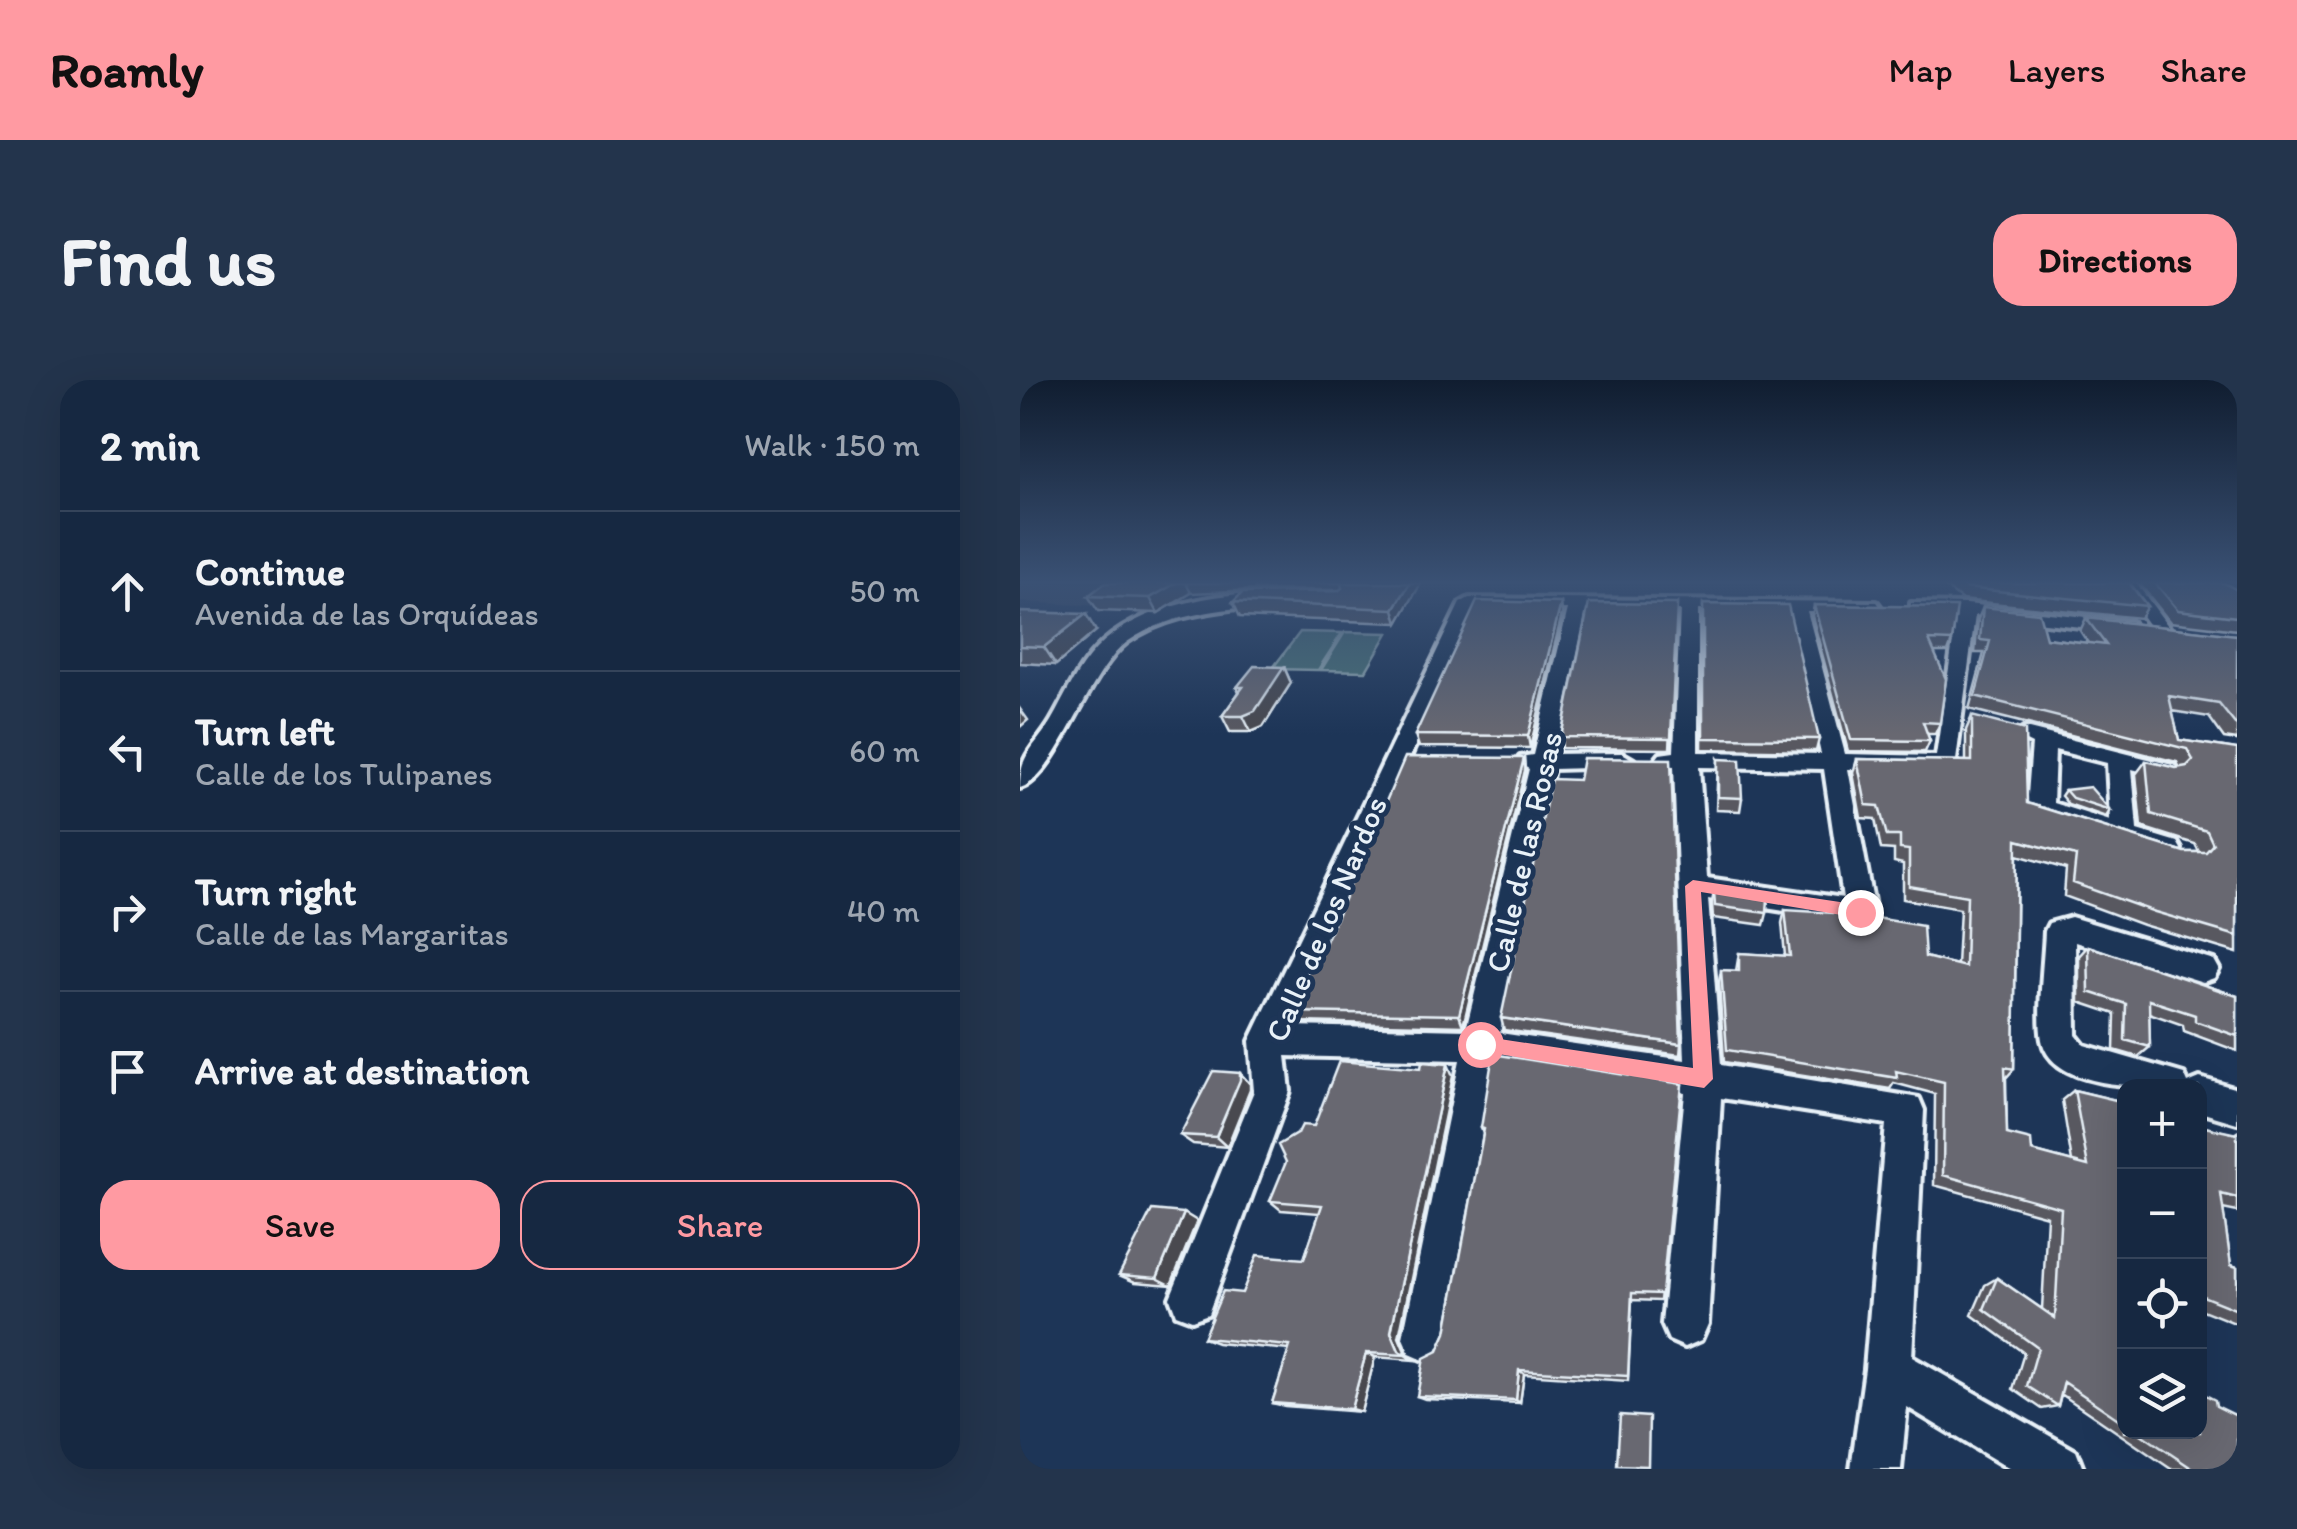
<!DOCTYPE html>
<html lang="en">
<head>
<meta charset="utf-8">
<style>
	:root { --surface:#162841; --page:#23344c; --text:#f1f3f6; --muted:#9ea6b1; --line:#35445a; --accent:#ff9aa2 }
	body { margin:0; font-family:Itim,sans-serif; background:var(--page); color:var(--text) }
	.controls { position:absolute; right:30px; bottom:30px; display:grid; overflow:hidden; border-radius:20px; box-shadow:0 10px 40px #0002 }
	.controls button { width:90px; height:90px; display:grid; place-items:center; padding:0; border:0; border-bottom:2px solid var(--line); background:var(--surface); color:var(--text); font:50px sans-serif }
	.stop { position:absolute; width:30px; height:30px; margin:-22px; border:8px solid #ff9aa2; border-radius:50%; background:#fff }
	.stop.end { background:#ff9aa2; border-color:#fff; box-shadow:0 2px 10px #0008 }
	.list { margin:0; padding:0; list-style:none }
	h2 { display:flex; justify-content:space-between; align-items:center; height:130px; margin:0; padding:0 40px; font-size:42px }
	h2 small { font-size:32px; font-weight:400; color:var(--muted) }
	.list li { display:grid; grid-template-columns:65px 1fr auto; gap:30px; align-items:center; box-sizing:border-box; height:160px; padding:0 40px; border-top:2px solid var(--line) }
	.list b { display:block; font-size:38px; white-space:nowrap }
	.list p { margin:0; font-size:32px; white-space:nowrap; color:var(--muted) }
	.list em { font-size:32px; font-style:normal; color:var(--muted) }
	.actions { display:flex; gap:20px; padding:30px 40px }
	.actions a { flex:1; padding:22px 0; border:2px solid var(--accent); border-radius:30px; text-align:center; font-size:35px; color:var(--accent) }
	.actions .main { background:var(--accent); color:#111 }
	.icon { flex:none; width:55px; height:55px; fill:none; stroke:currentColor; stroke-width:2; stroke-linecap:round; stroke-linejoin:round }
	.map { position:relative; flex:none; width:1217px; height:1089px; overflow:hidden; border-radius:30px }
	header { display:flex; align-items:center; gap:60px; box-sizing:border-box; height:140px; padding:0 50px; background:var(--accent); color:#111 }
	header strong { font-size:48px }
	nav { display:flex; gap:55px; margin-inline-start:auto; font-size:35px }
	.intro { display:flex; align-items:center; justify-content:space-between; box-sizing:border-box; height:240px; padding:0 60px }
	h1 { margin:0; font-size:70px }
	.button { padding:25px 45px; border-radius:30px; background:var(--accent); color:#111; font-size:35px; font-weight:700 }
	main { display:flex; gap:60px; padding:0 60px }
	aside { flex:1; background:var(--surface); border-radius:30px; box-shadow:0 10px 40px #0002 }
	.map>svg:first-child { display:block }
</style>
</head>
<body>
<header>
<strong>Roamly</strong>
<nav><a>Map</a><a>Layers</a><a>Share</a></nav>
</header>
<div class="intro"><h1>Find us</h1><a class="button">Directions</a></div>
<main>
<aside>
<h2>2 min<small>Walk · 150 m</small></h2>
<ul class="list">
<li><svg class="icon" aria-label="ahead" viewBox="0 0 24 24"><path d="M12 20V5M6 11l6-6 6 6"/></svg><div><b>Continue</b><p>Avenida de las Orquídeas</p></div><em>50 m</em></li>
<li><svg class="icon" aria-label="left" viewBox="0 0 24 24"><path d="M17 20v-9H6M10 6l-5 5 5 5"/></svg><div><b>Turn left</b><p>Calle de los Tulipanes</p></div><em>60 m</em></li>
<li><svg class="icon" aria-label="right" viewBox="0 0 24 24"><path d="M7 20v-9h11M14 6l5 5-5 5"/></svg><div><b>Turn right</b><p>Calle de las Margaritas</p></div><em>40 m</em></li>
<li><svg class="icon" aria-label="arrive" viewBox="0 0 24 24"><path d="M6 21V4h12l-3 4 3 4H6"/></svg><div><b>Arrive at destination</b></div></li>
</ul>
<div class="actions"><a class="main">Save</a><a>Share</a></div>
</aside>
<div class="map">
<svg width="1217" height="1089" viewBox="0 0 1217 1089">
	<rect width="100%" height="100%" fill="#1d3557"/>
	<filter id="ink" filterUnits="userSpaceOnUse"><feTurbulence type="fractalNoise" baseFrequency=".01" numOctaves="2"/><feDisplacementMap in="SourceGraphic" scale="20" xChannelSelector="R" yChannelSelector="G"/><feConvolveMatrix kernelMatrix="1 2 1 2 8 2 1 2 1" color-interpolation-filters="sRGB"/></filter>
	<g filter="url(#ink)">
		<path fill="#34445f" d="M0,203h110l-27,23 -83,-4z"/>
		<path fill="#4b7376" stroke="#9ab2b7" stroke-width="2.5" d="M280,252l42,1 -24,37 -46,-1z
			M325,252l43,1 -22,38 -45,-1z"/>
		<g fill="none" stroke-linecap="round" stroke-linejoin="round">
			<g stroke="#e8f1f8" stroke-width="8">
				<path id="minor" d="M1099,203h17l35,47 -2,4h-14z
					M255,212l9,5 -3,4c-53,11 -106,8 -154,41 -38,28 -71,136 -107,146 0,-35 14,-39 31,-67 14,-24 25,-51 45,-72 42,-44 121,-56 179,-57z
					M449,218l408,4 3,4 -9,5h-64l38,143 91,2 21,-142 -40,-2 -6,-1v-8l56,1 165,18 2,4 -9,6 -150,-17 -20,153 -107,1 27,143 -5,8 -10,3 -152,-24 13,166 198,33 5,12 -12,247 164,94 7,18h-73l-103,-62 -6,62h-50l14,-100 21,-245 -165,-26 -13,226 -7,16 -16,7 -16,-7 -7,-16 23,-231 -191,-31 -45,276 -7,16 -16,7 -16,-7 -7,-16 57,-278 -174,-4 4,35 -82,223 -16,6 -16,-6 -6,-16 84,-207 -4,-50 210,-438zM456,228l92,1 -35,146 -13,2 -4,5 13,7 -63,261 -175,-4zM566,229l94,1 -6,142 -14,2 -4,5 4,5 14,2 11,294 -185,-27 53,-264 69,-2 12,-7 -12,-7 -66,1zM678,230l91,1 32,143 -123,-2zM679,387l125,2 19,129 -136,-20z
					M1005,348l151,38 3,5 -3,5 -9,2 -35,-9 5,61 40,12 4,7 -4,7 -10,2 -136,-44 -4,-6 5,-64 -18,-9zM1035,370l52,13 3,58 -57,-18z
					M1051,537l143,43 5,9 -5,9 -11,4 -128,-40 1,93 8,10 100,29 4,9 12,-5 37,11v34l-37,-11v-26c-41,0 -147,8 -158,-46 -5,-27 2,-80 3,-109l4,-8z"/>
			</g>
			<use href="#minor" fill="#1d3557" fill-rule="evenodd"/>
		</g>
		<path fill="#595961" stroke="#e8f1f8" stroke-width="2.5" d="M85,203h316l-23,40 -158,-6 -7,-15 107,-12h-76l-3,-6 -5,6 -65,3 -33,20 -60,-2 -10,-15z
			M920,203h190l17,23 -7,12 -178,-18z
			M1119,203h85l13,7v40l-67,-8z
			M541,223l1,11 -32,134 -111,-1 -4,-12z
			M657,224l-7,145 -108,-1 -1,-11z
			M683,224l116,135 -3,12 -114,-2z
			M794,225l138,36 -4,11h-14l6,71 -5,11h-8l3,7 -5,11 -77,-1 -36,-135z
			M963,227l63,31 42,5 -8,-12 6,-13 151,17v105l-13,-2 -15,-21 -37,-6 7,29 58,9v204l-94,-28 -79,-29 2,-27 -49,-14 -3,214 -8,9 1,56 25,17 40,11 -10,-62 12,-10 50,12v330h76l16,-26 21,63h-66l-110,-75 -3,12 -16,3 -29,-20 11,-36 -52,-38 13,-30 12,-7 45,31 5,-93 -113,-31 1,-91 -41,-11 -4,6 -166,-27 -5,-80 2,-12 15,1 3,-18 46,3 -3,-33 3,-13 140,47 32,8 3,-56 -57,-10v-35l-9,-2v-12l-13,-1 -6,-30 -14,-1 -8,-45 4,-14 109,2v-31l6,-14 55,87 157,49h15l-4,-8 -54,-17 -5,-53 10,-13 30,7h4l-3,-6 -208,-53 15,-56h-9l3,-34z
			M0,232l76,19 -40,34 -36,-2z
			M264,287l7,16 -28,44 -12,5h-21l-8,-16 17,-24 -2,-5z
			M504,378l1,12 -62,256 -165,-4 -8,-10 31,-59z
			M698,379l24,39 -2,13 -24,-1z
			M1045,410l45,20 -4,7 -38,-13 -7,-8z
			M694,511l53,22 -3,12 -51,-7 -1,-15z
			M1068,566l149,50v55l-53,-20 -1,-6 -34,-12 1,34 -12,10 -24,-7 1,-36 -36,-12v-46z
			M481,638l180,26 -1,11 -176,-25z
			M220,693l10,11v6l-23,57 -34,-3 -13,-9z
			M433,696l-54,261 8,19 6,4 -38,-3 -14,55 -76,-6 -13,-3 17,-53 -72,-7 -14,-5 39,-45 62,-34 16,-46 -39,-3 -11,-9 44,-75z
			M662,704l-22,217 -28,-1 -4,81 -104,-7 -4,29 -95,-4 -8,-3 29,-63 37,-199 -2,-6z
			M1180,746l34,8 3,-2v80l-14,-3 8,56 6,2v57l-37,-15z
			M177,841l-26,64 -36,-3 -16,-7z"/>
		<path fill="#49494f" stroke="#e8f1f8" stroke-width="2.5" d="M156,203h10l5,10 -33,20 -8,-15z
			M233,203h8v1l-5,6z
			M390,203h11l-23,40 -4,-14z
			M541,223l1,11 -32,134 -2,-12z
			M66,234l10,17 -40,34 -12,-18z
			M264,287l7,16 -28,44 -12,5 -8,-16z
			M0,329l8,11 -8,7z
			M504,378l1,12 -62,256 -4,-11z
			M428,684l5,12 -54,261 8,19 -8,-5 -8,-19z
			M220,693l10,11v6l-23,57 -11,-10z
			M164,833l13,8 -26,64 -14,-7z
			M346,973l9,4 -14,55 -10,-3z
			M499,990l5,4 -4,29 -4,-3z"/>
		<path fill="#686871" stroke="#e8f1f8" stroke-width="2.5" d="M85,203h71l-26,15 -62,-2z
			M321,203h69l-16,26 -161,-7 9,-9 96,-2 4,-3z
			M939,203h170l18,23 -181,-18z
			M1135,203h69l13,7v27l-59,-7z
			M457,221l84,2 -33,133 -113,-1z
			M569,223l88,1 -6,134 -110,-1z
			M683,224l85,1 31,134 -116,-1z
			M794,225l143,2 -5,34 -23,-1 17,39 -6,44 -17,-1 7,19 -79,-1z
			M963,227l56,6 7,25 60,7 -20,-27 151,17v90l-2,-1 -16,-20 -50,-8 10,44 58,9v187l-82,-24 -82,-29 3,-27 -59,-16 -3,229 -9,-2 2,67 24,6 1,11 56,15 -14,-76 50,12v321l-60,-41 -6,24 -31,-20 11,-38 -54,-39 13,-31 58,40 6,-110 -118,-33 1,-93 -48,-11 1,7 -170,-28 -6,-80 18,1v-18l51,3 -5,-46 68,4 70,12 2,31 40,10 2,-71 -58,-10v-36l-9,-1v-13h-13l-8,-30 -13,-1 -9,-46 115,2v-45l53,14 2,73 157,49h22l7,-8 -6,-13 -56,-17 -5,-53 30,7 11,-2 6,-6 -6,-11 -212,-53 15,-55 -10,-1z
			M0,232l66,2 -42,33 -24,-1z
			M234,286l30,1 -29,44 -12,5h-21l21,-29h-6z
			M385,377l119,1 -65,257 -169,-3 26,-59h5z
			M563,378l88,1 10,285 -180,-26 50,-239 28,1z
			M698,379l22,1 2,38 -24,-1z
			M1070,407l20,23 -38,-12 -7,-8z
			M694,511l54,8 -1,14 -52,-7z
			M1068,566l149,50v40l-42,-15v-6l-46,-15 1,47 -25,-7 1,-36 -37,-12z
			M473,674l189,30 -20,210 -30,-1 -4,83 -109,-6 -3,30 -99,-4 7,-38 14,-7 8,-18 38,-204 -3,-1z
			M319,681l82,7 1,-6 26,2 -57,268 8,19 7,4 -40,-2 -15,56 -79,-6 18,-57 -87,-8 20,-47 19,2 15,-38 47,4 18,-54 -52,-4 16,-39 -8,-17 20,-12 4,-8 12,1z
			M193,691l27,2v7l-24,57 -36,-2z
			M1180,746l37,8v64l-16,-4 10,71 6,2v43l-37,-15z
			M132,830l32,3 -27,65 -38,-3z
			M1180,1012l15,8 1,6 21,10v53h-44l-55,-37h62z
			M600,1035l29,2 -1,49 -31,-1z"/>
	</g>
	<linearGradient id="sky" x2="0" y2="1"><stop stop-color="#101d30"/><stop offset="0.57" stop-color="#3a5174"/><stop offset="1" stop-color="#3a5174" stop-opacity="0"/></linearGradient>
	<rect width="1217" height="355" fill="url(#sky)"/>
	<path fill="#ff9aa2" d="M673,500l167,25 8,7 -8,6 -159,-26 12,187 -9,9 -230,-38v-11l6,-3 213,32 -8,-182z"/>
	<g text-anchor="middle" stroke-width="10" stroke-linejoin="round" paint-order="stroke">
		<g font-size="32" fill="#e8f1f8" stroke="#1d3557">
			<text transform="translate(504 472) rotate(-77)" y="11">Calle de las Rosas</text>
			<text transform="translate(306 539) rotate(-67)" y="11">Calle de los Nardos</text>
		</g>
	</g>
</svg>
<div class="controls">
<button>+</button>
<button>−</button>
<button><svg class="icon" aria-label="locate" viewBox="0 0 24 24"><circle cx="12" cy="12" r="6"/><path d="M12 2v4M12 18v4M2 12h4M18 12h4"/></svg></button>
<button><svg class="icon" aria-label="layers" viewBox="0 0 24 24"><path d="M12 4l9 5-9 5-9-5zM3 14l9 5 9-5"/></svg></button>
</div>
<div class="stop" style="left:460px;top:664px"></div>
<div class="stop end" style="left:840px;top:532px"></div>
</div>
</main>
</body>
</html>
